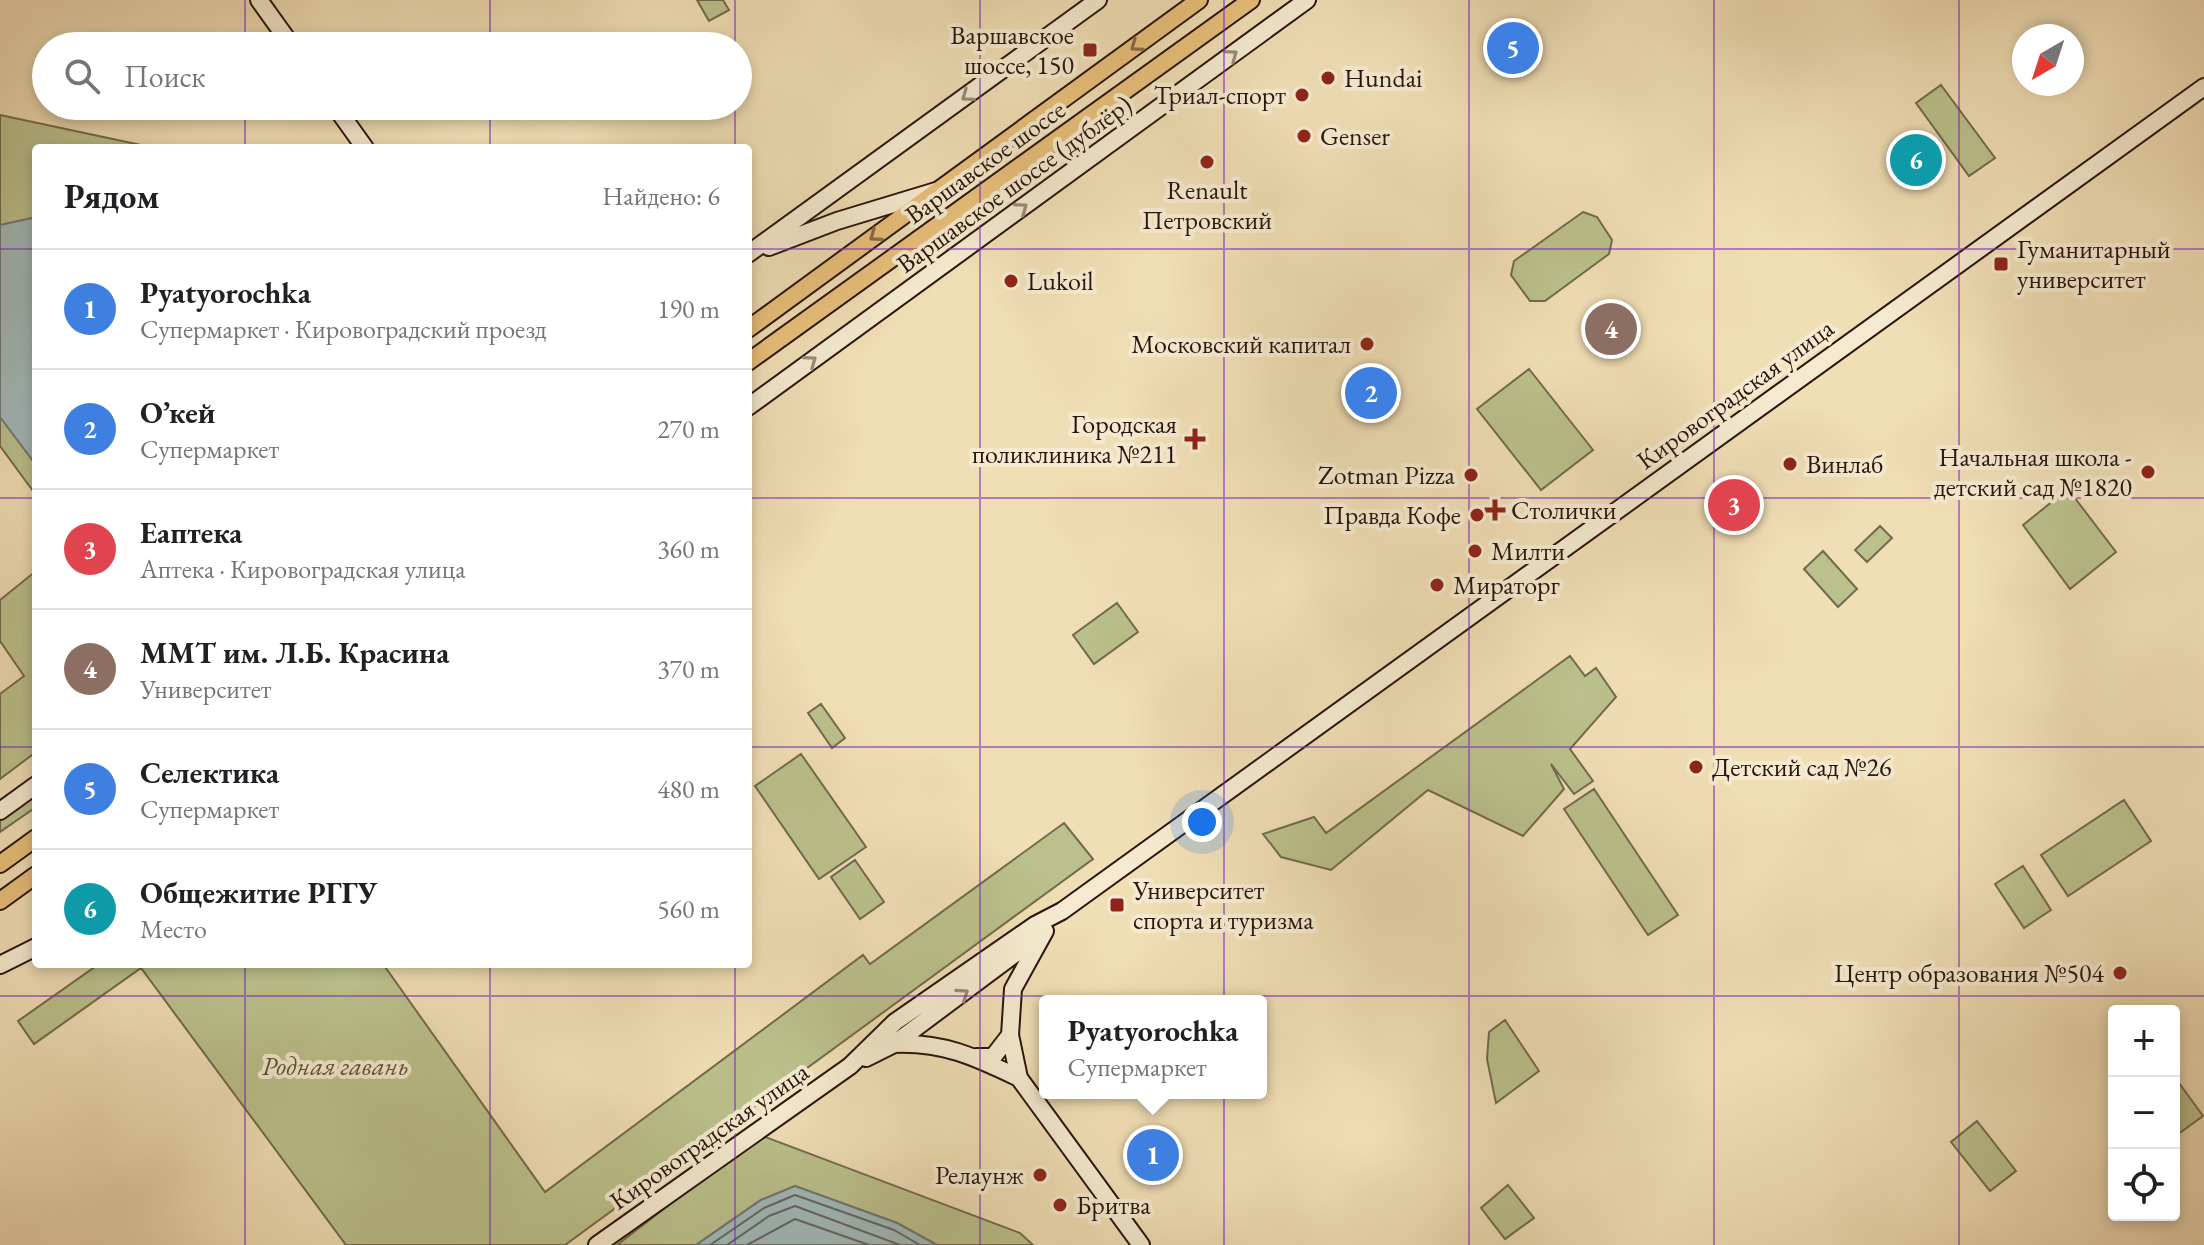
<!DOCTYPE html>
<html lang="ru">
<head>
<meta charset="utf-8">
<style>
	:root { --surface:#fff; --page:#f2f2f2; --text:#202124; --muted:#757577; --line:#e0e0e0; --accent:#d93025 }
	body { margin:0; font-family:"EB Garamond",serif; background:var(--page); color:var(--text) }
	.controls { position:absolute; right:24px; bottom:24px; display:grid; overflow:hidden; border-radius:8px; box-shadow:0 4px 12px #0003 }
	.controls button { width:72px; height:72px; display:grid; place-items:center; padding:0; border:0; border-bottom:2px solid var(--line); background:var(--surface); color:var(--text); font:40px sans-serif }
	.compass { position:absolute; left:2012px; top:24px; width:72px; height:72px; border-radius:50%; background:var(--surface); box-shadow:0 4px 12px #0003; rotate:219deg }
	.you { position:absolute; left:1202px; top:822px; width:28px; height:28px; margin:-20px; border:6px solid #fff; border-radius:50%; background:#1a73e8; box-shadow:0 0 0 12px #1a73e833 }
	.badge { display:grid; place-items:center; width:52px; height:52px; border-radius:50%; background:var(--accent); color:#fff; font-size:26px; font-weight:700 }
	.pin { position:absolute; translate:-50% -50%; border:4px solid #fff; box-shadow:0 2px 8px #0006 }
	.popup { position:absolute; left:1039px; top:995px; width:228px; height:104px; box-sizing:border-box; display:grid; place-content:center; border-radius:8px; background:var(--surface); filter:drop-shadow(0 2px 6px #0005); font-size:26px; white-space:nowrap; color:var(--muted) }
	.popup b { font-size:30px; color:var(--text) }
	.popup::after { content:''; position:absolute; left:50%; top:100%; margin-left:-16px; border:16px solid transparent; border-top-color:var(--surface) }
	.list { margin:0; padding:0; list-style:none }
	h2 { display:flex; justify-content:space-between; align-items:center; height:104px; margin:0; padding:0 32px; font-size:34px }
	h2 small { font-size:26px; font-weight:400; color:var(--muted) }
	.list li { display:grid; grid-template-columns:52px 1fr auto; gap:24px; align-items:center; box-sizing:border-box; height:120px; padding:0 32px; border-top:2px solid var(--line) }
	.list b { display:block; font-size:30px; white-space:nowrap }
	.list p { margin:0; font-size:26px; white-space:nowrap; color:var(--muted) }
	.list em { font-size:26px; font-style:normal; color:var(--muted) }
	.icon { flex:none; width:44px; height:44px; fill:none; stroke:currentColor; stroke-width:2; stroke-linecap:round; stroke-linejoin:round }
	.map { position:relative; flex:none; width:2204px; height:1245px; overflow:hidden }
	.search { position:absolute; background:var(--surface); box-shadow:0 4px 12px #0003; left:32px; top:32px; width:720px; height:88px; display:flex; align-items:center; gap:20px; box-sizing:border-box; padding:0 28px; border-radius:44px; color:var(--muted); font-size:30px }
	.panel { position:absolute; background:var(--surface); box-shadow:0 4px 12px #0003; left:32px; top:144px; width:720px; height:824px; border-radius:8px }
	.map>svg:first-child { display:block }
</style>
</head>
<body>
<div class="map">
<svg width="2204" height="1245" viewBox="0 0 2204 1245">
	<rect width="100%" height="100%" fill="#f0deb5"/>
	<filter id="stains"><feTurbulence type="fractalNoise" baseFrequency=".0025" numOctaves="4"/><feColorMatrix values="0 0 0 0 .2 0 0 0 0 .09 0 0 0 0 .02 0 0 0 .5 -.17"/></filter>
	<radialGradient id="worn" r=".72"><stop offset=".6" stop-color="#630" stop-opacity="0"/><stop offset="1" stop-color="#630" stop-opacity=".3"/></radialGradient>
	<path fill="#bbc18c" stroke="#726a4c" stroke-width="2" d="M697,0h26l6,10 -20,11z
		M1941,85l54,73 -26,18 -53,-73z
		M0,115l155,33h-119v347l-36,-49z
		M1583,212l14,5 15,23 -3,14 -64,47h-15l-19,-26 3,-14z
		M1529,369l64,81 -52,40 -64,-81z
		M2068,489l48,63 -46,37 -47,-64z
		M1880,526l12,12 -25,24 -12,-12z
		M1823,551l34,38 -19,18 -34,-38z
		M36,571v181l-36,27v-85l24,-18 -24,-35v-41z
		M1117,603l21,29 -44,32 -21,-29z
		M1570,656l15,20 11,-8 20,29 -46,52 23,32 -19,13 -23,-30 13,25 -41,47 -95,-46 -97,80 -50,-13 -18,-23 51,-17 12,16z
		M821,704l24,34 -13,10 -24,-35z
		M801,754l65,93 -47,32 -64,-93z
		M1594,789l84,126 -30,20 -84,-126z
		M36,794v13l-36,25v-12z
		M2124,800l27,41 -83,55 -27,-41z
		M1064,823l29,36 -528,386h-219l-205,-277 -107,76 -16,-23 81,-57h284l162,228 318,-237 7,9z
		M855,860l29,42 -24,17 -29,-42z
		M2023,866l28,44 -27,18 -29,-44z
		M1505,1020l34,51 -43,32 -9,-44 2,-27z
		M2174,1076l29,40 -29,21z
		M1977,1121l39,50 -26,20 -39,-49z
		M760,1135l260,98 13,12h-96l-40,-22 -102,-37 -34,14 -65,45h-79z
		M1508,1185l26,33 -29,21 -24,-31z"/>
	<path fill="#a1b9ba" stroke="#717775" stroke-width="2" d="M36,217v248l-36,-48v-192z
		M795,1186l102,37 40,22h-241l65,-45z"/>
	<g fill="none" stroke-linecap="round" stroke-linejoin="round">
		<path stroke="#646664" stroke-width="2" d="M710,1245l54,-37 31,-13 99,35 26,15
			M727,1245l42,-29 26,-10 105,39
			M747,1245l48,-26 74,26"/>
		<g stroke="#28140d" stroke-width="20">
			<path id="secondary" d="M259,0l33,46
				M335,106l30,42
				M769,247l68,-26 99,-30
				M748,254l350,-254
				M748,407l559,-407
				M0,811l36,-26
				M1045,931l-32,58 -3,46 9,43 122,167
				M0,965l36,-18
				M894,1044c50,-2 81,13 125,34
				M976,1057h17l17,-22
				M866,1058l28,-14 142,-106
				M597,1245l253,-179 45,-44 140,-97 27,-14 1142,-824"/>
		</g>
		<g stroke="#28140d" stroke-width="20">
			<path id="primary" d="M748,329l451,-329
				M748,362l503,-362
				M0,864l36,-26
				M0,901l36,-26"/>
		</g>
		<use href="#secondary" stroke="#f5eacf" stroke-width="16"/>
		<use href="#primary" stroke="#e8bf7a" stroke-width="16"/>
	</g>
	<defs><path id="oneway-chevron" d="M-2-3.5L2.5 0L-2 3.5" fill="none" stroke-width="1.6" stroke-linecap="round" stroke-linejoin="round" transform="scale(2)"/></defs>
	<g stroke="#886a44">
		<use href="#oneway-chevron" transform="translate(1136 46) rotate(144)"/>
		<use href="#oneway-chevron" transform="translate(875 236) rotate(144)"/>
	</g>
	<g stroke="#998a78">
		<use href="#oneway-chevron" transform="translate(1232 55) rotate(-36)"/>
		<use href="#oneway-chevron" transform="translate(967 96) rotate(144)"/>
		<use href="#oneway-chevron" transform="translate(1022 208) rotate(-36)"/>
		<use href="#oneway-chevron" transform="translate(811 361) rotate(-36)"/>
		<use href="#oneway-chevron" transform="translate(963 994) rotate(-34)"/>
	</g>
	<path fill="none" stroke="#7b2cbf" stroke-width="2" stroke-opacity="0.55" d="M245,0v46M490,0v46M735,0v46M980,0v1245M1224,0v1245M1469,0v1245M1714,0v1245M1959,0v1245M245,106v42M490,106v42M735,106v42M0,249h36M748,249h1456M0,498h36M748,498h1456M0,747h36M748,747h1456M245,964v281M490,964v281M735,964v281M0,996h2204"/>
	<g fill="#8f2418" stroke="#f5eacf" stroke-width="3">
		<rect x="1082" y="42" width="16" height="16" rx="4"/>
		<circle cx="1328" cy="78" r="8"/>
		<circle cx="1302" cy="95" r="8"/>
		<circle cx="1304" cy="136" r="8"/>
		<circle cx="1207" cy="162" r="8"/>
		<rect x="1993" y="256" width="16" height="16" rx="4"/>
		<circle cx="1011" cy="281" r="8"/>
		<circle cx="1367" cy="344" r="8"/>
		<path d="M1191 427h8v8h8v8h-8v8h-8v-8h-8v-8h8z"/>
		<circle cx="1790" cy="464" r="8"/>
		<circle cx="2148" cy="472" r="8"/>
		<circle cx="1471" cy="475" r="8"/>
		<path d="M1491 498h8v8h8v8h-8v8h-8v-8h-8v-8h8z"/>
		<circle cx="1477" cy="515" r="8"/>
		<circle cx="1475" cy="551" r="8"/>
		<circle cx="1437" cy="585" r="8"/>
		<circle cx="1696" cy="767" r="8"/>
		<rect x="1109" y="897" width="16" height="16" rx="4"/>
		<circle cx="2120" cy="973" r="8"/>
		<circle cx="1040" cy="1175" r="8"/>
		<circle cx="1060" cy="1205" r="8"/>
	</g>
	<g text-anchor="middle" stroke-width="8" stroke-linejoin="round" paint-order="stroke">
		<g font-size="26" fill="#28140d" stroke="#f5eacf" text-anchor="start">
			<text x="1074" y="44" text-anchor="end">Варшавское<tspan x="1074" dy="30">шоссе, 150</tspan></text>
			<text x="1344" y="87">Hundai</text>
			<text x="1286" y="104" text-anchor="end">Триал-спорт</text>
			<text x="1320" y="145">Genser</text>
			<text x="1207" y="199" text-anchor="middle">Renault<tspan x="1207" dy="30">Петровский</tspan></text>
			<text x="2017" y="258">Гуманитарный<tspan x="2017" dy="30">университет</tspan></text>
			<text x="1027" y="290">Lukoil</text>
			<text x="1351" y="353" text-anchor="end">Московский капитал</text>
			<text x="1177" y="433" text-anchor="end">Городская<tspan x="1177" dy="30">поликлиника №211</tspan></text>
			<text x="2132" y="466" text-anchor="end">Начальная школа -<tspan x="2132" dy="30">детский сад №1820</tspan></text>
			<text x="1806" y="473">Винлаб</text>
			<text x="1455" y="484" text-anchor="end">Zotman Pizza</text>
			<text x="1511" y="519">Столички</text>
			<text x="1461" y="524" text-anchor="end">Правда Кофе</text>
			<text x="1491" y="560">Милти</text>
			<text x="1453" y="594">Мираторг</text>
			<text x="1712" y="776">Детский сад №26</text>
			<text x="1133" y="899">Университет<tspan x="1133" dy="30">спорта и туризма</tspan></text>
			<text x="2104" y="982" text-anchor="end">Центр образования №504</text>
			<text x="1024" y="1184" text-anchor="end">Релаунж</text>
			<text x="1076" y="1214">Бритва</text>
		</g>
		<g font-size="26" fill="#28140d" stroke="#f5eacf">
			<text transform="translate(985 162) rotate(-36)" y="9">Варшавское шоссе</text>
			<text transform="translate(1014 184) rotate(-36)" y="9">Варшавское шоссе (дублёр)</text>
			<text transform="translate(1735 394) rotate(-36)" y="9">Кировоградская улица</text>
			<text transform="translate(709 1136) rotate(-35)" y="9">Кировоградская улица</text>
		</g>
		<g font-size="26" font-style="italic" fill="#5b5139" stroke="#f5eacf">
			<text x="335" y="1075">Родная гавань</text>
		</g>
	</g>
	<rect width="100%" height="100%" filter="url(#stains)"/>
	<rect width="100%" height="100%" fill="url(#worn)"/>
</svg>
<div class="controls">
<button>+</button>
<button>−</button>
<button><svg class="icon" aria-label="locate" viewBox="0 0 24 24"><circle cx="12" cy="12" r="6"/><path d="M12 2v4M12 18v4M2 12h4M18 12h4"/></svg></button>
</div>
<svg class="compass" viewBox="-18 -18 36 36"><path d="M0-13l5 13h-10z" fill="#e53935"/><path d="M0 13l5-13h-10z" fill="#757577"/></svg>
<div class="you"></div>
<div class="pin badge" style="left:1153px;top:1155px;background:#3f7fe0">1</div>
<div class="popup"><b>Pyatyorochka</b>Супермаркет</div>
<div class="pin badge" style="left:1371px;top:393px;background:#3f7fe0">2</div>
<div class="pin badge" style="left:1734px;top:505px;background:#e0444e">3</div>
<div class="pin badge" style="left:1611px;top:329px;background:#8d6e63">4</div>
<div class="pin badge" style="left:1513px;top:48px;background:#3f7fe0">5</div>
<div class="pin badge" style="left:1916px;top:160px;background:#0f9aa8">6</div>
<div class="search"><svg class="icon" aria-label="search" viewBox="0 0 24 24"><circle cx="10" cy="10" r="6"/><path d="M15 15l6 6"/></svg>Поиск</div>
<section class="panel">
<h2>Рядом<small>Найдено: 6</small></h2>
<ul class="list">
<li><span class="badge" style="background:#3f7fe0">1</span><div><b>Pyatyorochka</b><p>Супермаркет · Кировоградский проезд</p></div><em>190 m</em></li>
<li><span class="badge" style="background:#3f7fe0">2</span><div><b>О’кей</b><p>Супермаркет</p></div><em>270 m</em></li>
<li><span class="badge" style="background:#e0444e">3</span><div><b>Еаптека</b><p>Аптека · Кировоградская улица</p></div><em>360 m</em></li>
<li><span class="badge" style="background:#8d6e63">4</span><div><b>ММТ им. Л.Б. Красина</b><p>Университет</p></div><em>370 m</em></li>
<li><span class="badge" style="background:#3f7fe0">5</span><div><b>Селектика</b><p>Супермаркет</p></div><em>480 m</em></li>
<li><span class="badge" style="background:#0f9aa8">6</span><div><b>Общежитие РГГУ</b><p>Место</p></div><em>560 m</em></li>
</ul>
</section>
</div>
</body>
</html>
